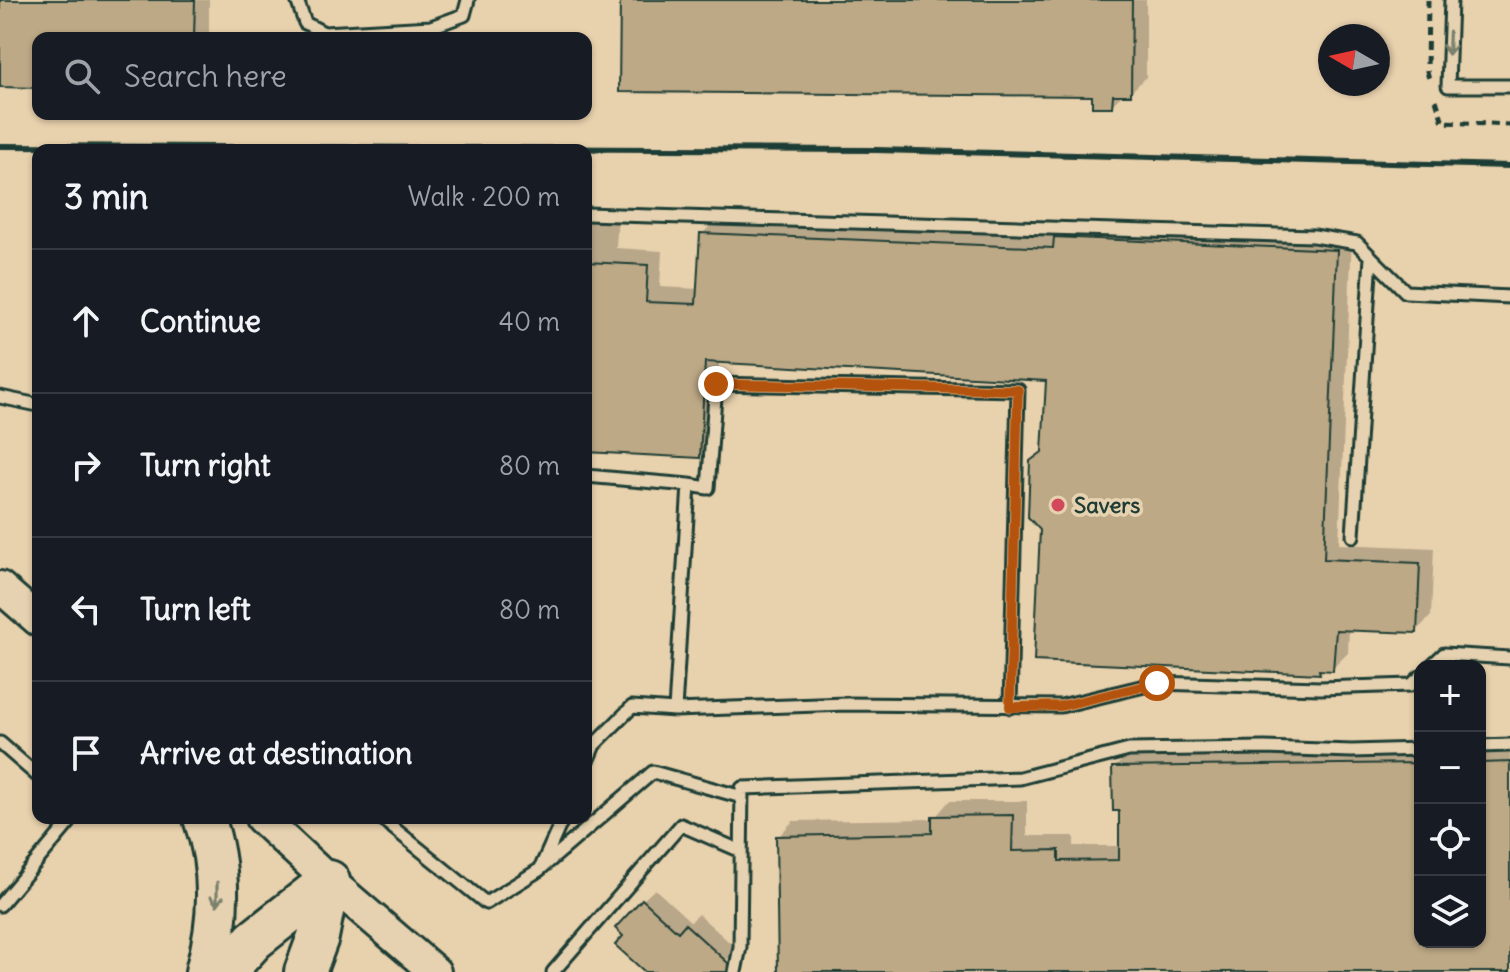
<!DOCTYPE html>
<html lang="en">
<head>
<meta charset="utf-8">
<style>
	:root { --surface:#171b24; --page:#242831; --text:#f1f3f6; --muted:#9ea1a6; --line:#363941 }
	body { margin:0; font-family:Delius,sans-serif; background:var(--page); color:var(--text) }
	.controls { position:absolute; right:24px; bottom:24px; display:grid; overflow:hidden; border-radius:16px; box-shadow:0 2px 6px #0004 }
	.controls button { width:72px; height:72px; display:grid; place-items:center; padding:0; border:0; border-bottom:2px solid var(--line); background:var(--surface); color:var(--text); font:40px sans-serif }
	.compass { position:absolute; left:1318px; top:24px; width:72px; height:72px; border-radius:50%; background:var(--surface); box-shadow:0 2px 6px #0004; rotate:279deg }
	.stop { position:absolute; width:24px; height:24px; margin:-18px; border:6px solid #b45309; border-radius:50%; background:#fff }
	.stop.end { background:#b45309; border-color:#fff; box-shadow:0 2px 8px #0008 }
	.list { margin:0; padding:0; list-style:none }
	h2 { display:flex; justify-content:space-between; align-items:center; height:104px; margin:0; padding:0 32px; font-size:34px }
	h2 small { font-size:26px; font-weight:400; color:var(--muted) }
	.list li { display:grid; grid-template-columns:52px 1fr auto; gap:24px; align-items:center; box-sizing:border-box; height:144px; padding:0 32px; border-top:2px solid var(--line) }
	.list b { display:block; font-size:30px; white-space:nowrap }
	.list em { font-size:26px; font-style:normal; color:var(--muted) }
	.icon { flex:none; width:44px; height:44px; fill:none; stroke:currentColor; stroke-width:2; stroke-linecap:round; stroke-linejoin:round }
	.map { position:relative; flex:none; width:1510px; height:972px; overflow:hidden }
	.search { position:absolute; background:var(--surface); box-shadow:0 2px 6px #0004; left:32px; top:32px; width:560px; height:88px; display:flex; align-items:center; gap:20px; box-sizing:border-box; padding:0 28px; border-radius:16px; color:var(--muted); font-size:30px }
	.panel { position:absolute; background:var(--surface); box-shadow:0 2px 6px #0004; left:32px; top:144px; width:560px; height:680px; border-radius:16px }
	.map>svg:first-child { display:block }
</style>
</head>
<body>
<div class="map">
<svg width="1510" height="972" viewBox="0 0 1510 972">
	<rect width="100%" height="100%" fill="#e8d1ad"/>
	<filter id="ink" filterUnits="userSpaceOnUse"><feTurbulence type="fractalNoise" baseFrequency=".0125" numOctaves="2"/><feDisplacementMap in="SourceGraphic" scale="16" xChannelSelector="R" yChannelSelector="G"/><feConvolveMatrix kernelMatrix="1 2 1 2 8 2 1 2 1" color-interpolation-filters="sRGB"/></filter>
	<g filter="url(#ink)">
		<path fill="#0003" d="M0,0h209v38h-171v48l-38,-1z
			M622,0h524v77l-16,16h-6l-12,12 -18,-11z
			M586,212l32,2 -2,34 46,3 -2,36 39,2 3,-55 15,-15 344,14 10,-10 281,12 -13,309 95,4 -3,68 -15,15 -67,-3 -1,25 -16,16 -10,-1 -3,4 -275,-222 4,-71 -329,-18 -4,79 -15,16 -114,-7z
			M1480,748h30v224h-726l-6,-135 15,-16 141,-2 15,-18h78v35h47v10h47v-37l-7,-41 16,-16 290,-3v193h60z
			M655,889l36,33 7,-8 39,35 -21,23h-68l-22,-37 17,-35z"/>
		<path fill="#bda986" stroke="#1f3d34" stroke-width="2" d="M0,0h195l-1,38h-156v50l-38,-1z
			M620,0h512l-1,95h-18l-1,12h-20v-11l-473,-4z
			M700,233l353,15 1,-11 283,13 -13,309 96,4 -3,70 -81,-3 -3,41 -14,-1 1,4 -286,-13 6,-131 -12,-13 2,-56 12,-9 4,-71 -341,-19 -5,96 -114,-6v-190l62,3 -2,37 50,2z
			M1510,762v210h-732l-2,-136 156,-3v-17l81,-1 -1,36 47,-1v11l60,-1v-49h-6l-1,-44 308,-4v179h60v-179z
			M642,899l36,33 7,-8 43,39 -1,9h-82l-30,-27 8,-9 -8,-8z"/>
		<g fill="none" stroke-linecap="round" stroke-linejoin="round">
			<g stroke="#1f3d34" stroke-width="17">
				<path id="service" d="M297,0l8,23 19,10 107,-6 33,-12 4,-15
					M1451,0l-3,86h62
					M586,214l728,22 43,7 49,49 104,5
					M0,397l38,8
					M586,476l103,9 -14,225 -43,-3 -38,38 -8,19
					M689,485l19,3 8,-104 302,6 -8,317
					M1353,536l18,-279
					M1431,666l13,-12 66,4
					M675,710l172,-6 214,2 96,-23 163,5 91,-3 9,-8
					M0,743l38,33
					M1480,746l30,-1
					M381,818l105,85 53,-33 114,-98 89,25
					M542,865l21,-47
					M0,905l73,-87
					M553,972l128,-147 60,26
					M735,972l5,-25 2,-159 278,-10 109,-28 135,-2 88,3 68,-2"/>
			</g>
			<g stroke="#1f3d34" stroke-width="36">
				<path id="secondary" d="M0,587l38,33
					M261,818l68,63 106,91"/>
			</g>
			<g stroke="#1f3d34" stroke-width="46">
				<path id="motorway" d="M204,818c18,50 16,103 2,154
					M225,972l29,-32 75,-59
					M305,972l13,-35 11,-56"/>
			</g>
			<path stroke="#1f3d34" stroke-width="5" stroke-dasharray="8 6" stroke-linecap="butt" d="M1428,0l-1,71 2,8
				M1436,100l7,22 67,3"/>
			<use href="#service" stroke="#e6d2b0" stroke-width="11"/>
			<use href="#secondary" stroke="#e6d2b0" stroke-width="30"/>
			<use href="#motorway" stroke="#e6d2b0" stroke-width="40"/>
			<path stroke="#1f3d34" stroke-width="6" d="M0,146l876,4 634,16"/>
		</g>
		<defs><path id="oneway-shaft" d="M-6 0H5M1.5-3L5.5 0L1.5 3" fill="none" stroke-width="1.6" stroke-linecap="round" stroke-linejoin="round" transform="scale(2)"/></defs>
		<g stroke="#79806c">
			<use href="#oneway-shaft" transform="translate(1449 43) rotate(92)"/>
			<use href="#oneway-shaft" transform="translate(217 894) rotate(90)"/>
		</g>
	</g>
	<g fill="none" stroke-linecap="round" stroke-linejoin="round" filter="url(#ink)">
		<path stroke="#b45309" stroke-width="10" d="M716,384l302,6 -8,317 51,-1 96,-23"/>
	</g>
	<circle fill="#d1495b" stroke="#e6d2b0" stroke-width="3" cx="1058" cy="505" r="8"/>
	<g text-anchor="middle" stroke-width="7" stroke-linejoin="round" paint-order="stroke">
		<g font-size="22" font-weight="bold" fill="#1f3d34" stroke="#e6d2b0" text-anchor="start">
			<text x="1074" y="513">Savers</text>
		</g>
	</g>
</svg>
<div class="controls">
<button>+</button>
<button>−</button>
<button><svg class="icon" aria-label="locate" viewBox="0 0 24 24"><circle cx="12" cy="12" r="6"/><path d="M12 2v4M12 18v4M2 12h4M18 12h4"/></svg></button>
<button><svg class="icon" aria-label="layers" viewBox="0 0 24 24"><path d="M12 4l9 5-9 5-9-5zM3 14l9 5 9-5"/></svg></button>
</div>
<svg class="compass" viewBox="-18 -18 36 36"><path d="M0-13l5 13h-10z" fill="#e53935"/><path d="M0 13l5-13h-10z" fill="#9ea1a6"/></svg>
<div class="stop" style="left:1157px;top:683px"></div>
<div class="stop end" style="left:716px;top:384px"></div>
<div class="search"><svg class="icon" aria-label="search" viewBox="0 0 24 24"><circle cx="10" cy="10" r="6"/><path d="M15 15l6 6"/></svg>Search here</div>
<section class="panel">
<h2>3 min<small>Walk · 200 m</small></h2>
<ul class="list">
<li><svg class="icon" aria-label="ahead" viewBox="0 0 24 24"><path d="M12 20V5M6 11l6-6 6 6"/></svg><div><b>Continue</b></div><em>40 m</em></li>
<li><svg class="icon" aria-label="right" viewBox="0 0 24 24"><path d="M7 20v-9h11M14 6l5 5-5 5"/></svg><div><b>Turn right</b></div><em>80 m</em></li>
<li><svg class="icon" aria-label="left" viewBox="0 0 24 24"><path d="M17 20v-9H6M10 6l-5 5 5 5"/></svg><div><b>Turn left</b></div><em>80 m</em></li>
<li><svg class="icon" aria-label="arrive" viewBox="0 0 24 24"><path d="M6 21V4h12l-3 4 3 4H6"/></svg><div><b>Arrive at destination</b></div></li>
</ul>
</section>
</div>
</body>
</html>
